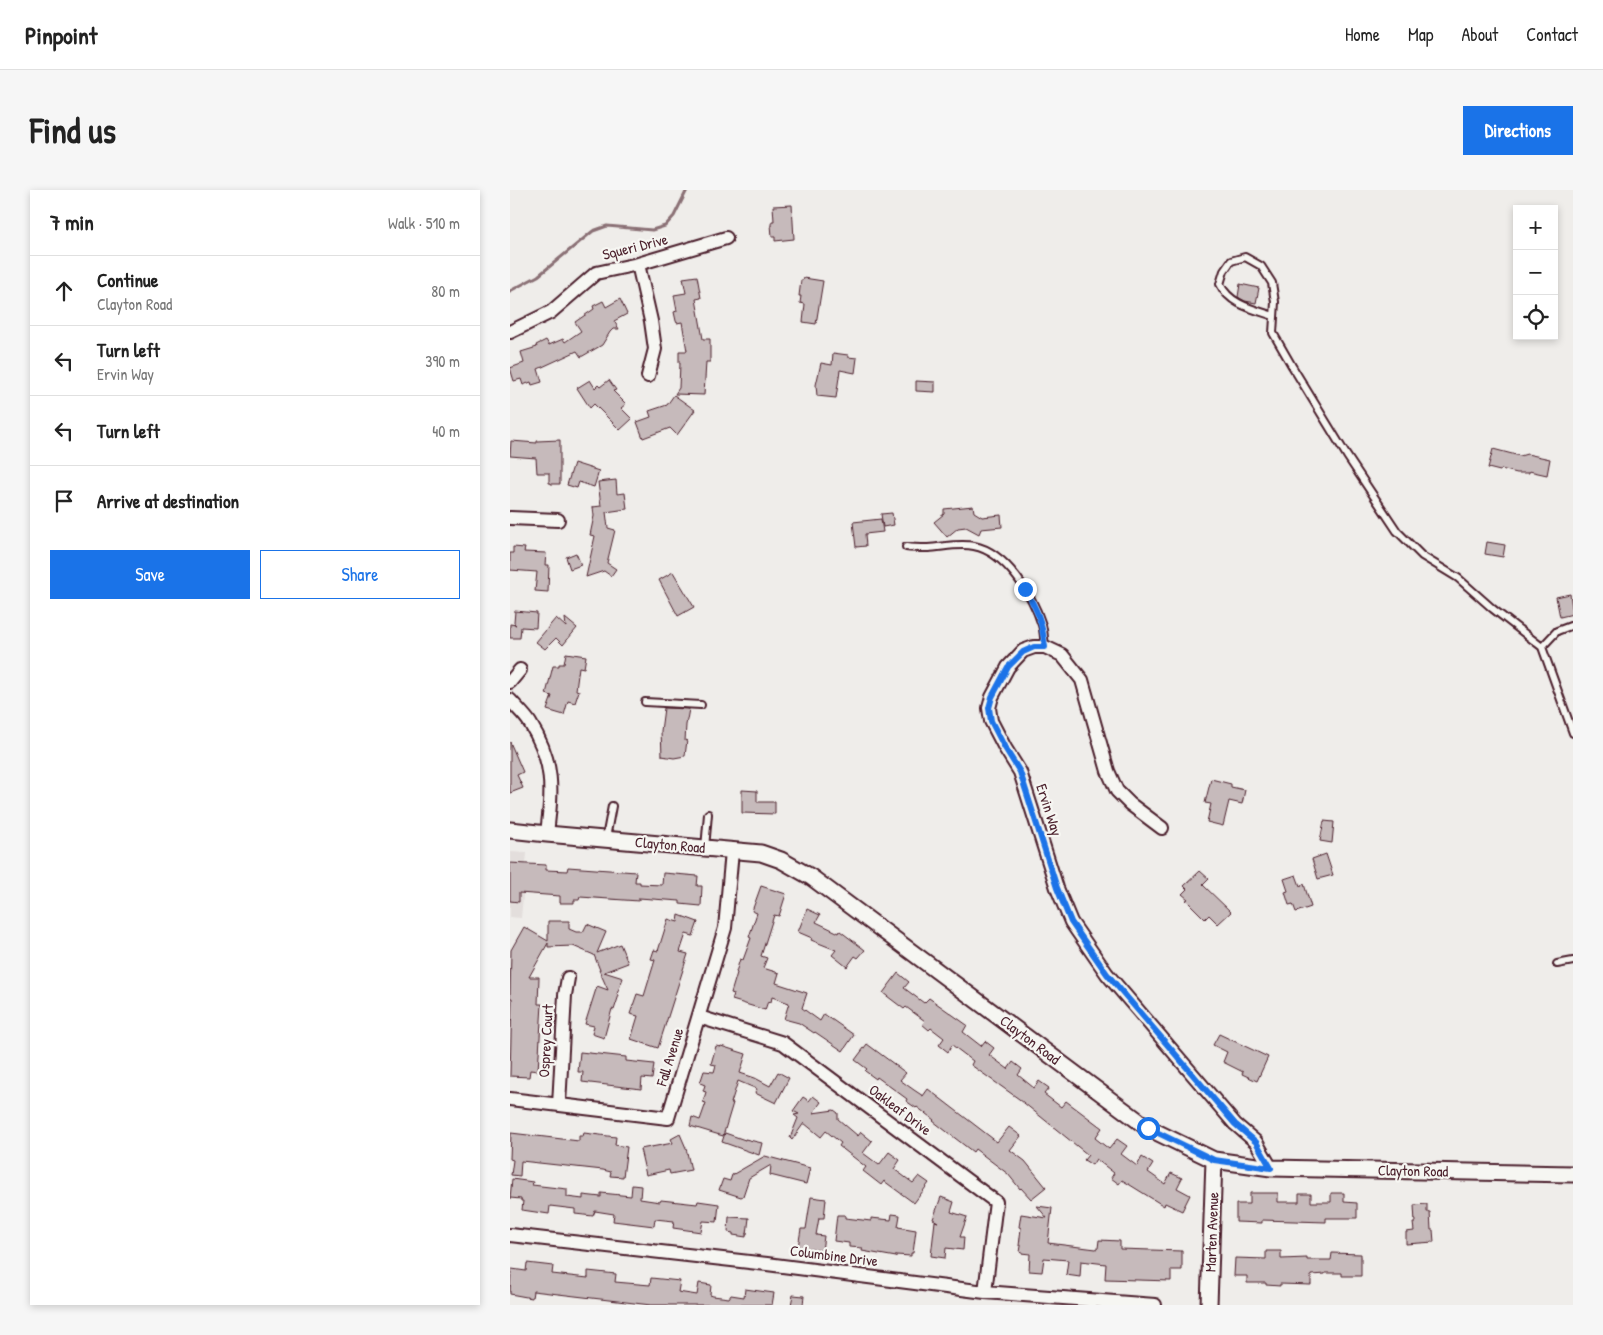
<!DOCTYPE html>
<html lang="en">
<head>
<meta charset="utf-8">
<style>
	:root { --surface:#fff; --page:#f6f6f6; --text:#222; --muted:#767676; --line:#e0e0e0; --accent:#1a73e8 }
	body { margin:0; font-family:"Patrick Hand",sans-serif; background:var(--page); color:var(--text) }
	.controls { position:absolute; right:15px; top:15px; display:grid; overflow:hidden; border-radius:0px; box-shadow:0 2px 8px #0003 }
	.controls button { width:45px; height:45px; display:grid; place-items:center; padding:0; border:0; border-bottom:1px solid var(--line); background:var(--surface); color:var(--text); font:25px sans-serif }
	.stop { position:absolute; width:15px; height:15px; margin:-11px; border:4px solid #1a73e8; border-radius:50%; background:#fff }
	.stop.end { background:#1a73e8; border-color:#fff; box-shadow:0 1px 5px #0008 }
	.list { margin:0; padding:0; list-style:none }
	h2 { display:flex; justify-content:space-between; align-items:center; height:65px; margin:0; padding:0 20px; font-size:21px }
	h2 small { font-size:16px; font-weight:400; color:var(--muted) }
	.list li { display:grid; grid-template-columns:32px 1fr auto; gap:15px; align-items:center; box-sizing:border-box; height:70px; padding:0 20px; border-top:1px solid var(--line) }
	.list b { display:block; font-size:19px; white-space:nowrap }
	.list p { margin:0; font-size:16px; white-space:nowrap; color:var(--muted) }
	.list em { font-size:16px; font-style:normal; color:var(--muted) }
	.actions { display:flex; gap:10px; padding:15px 20px }
	.actions a { flex:1; padding:11px 0; border:1px solid var(--accent); border-radius:0px; text-align:center; font-size:18px; color:var(--accent) }
	.actions .main { background:var(--accent); color:#fff }
	.icon { flex:none; width:28px; height:28px; fill:none; stroke:currentColor; stroke-width:2; stroke-linecap:round; stroke-linejoin:round }
	.map { position:relative; flex:none; width:1063px; height:1115px; overflow:hidden; border-radius:0px }
	header { display:flex; align-items:center; gap:30px; box-sizing:border-box; height:70px; padding:0 25px; background:var(--surface); border-bottom:1px solid var(--line) }
	header strong { font-size:24px }
	nav { display:flex; gap:28px; margin-inline-start:auto; font-size:18px }
	.intro { display:flex; align-items:center; justify-content:space-between; box-sizing:border-box; height:120px; padding:0 30px }
	h1 { margin:0; font-size:35px }
	.button { padding:12px 22px; border-radius:0px; background:var(--accent); color:#fff; font-size:18px; font-weight:700 }
	main { display:flex; gap:30px; padding:0 30px }
	aside { flex:1; background:var(--surface); border-radius:0px; box-shadow:0 2px 8px #0003 }
	.map>svg:first-child { display:block }
</style>
</head>
<body>
<header>
<strong>Pinpoint</strong>
<nav><a>Home</a><a>Map</a><a>About</a><a>Contact</a></nav>
</header>
<div class="intro"><h1>Find us</h1><a class="button">Directions</a></div>
<main>
<aside>
<h2>7 min<small>Walk · 510 m</small></h2>
<ul class="list">
<li><svg class="icon" aria-label="ahead" viewBox="0 0 24 24"><path d="M12 20V5M6 11l6-6 6 6"/></svg><div><b>Continue</b><p>Clayton Road</p></div><em>80 m</em></li>
<li><svg class="icon" aria-label="left" viewBox="0 0 24 24"><path d="M17 20v-9H6M10 6l-5 5 5 5"/></svg><div><b>Turn left</b><p>Ervin Way</p></div><em>390 m</em></li>
<li><svg class="icon" aria-label="left" viewBox="0 0 24 24"><path d="M17 20v-9H6M10 6l-5 5 5 5"/></svg><div><b>Turn left</b></div><em>40 m</em></li>
<li><svg class="icon" aria-label="arrive" viewBox="0 0 24 24"><path d="M6 21V4h12l-3 4 3 4H6"/></svg><div><b>Arrive at destination</b></div></li>
</ul>
<div class="actions"><a class="main">Save</a><a>Share</a></div>
</aside>
<div class="map">
<svg width="1063" height="1115" viewBox="0 0 1063 1115">
	<rect width="100%" height="100%" fill="#efedea"/>
	<filter id="ink" filterUnits="userSpaceOnUse"><feTurbulence type="fractalNoise" baseFrequency=".02" numOctaves="2"/><feDisplacementMap in="SourceGraphic" scale="10" xChannelSelector="R" yChannelSelector="G"/><feConvolveMatrix kernelMatrix="1 2 1 2 8 2 1 2 1" color-interpolation-filters="sRGB"/></filter>
	<g filter="url(#ink)">
		<path fill="#e3dedc" d="M0,662l17,1 -6,65 -11,-1z"/>
		<g fill="none" stroke-linecap="round" stroke-linejoin="round">
			<path stroke="#8a6f74" stroke-width="3" d="M0,101l28,-15 55,-45 14,-5 45,4 13,-4 9,-10 13,-26"/>
		</g>
		<path fill="#c6babb" stroke="#4a1f2b" d="M282,15l2,34 -19,2v-4h-3l-1,-13 1,-3h2l-1,-15z
			M187,86l4,22 -5,1 7,40h7v23h-4l-2,33 -29,-1 4,-6 1,-25h-1v-12h8l-5,-29 -5,1 -1,-2 -2,-9 3,-1 -3,-16 12,-2 -3,-15z
			M294,88l19,3 -7,43 -13,-2 2,-18 -5,-1 1,-7h-2l2,-16h2z
			M730,94l19,4 -3,15 -11,-2 -7,-4z
			M110,109l7,15 -13,7 5,8h-6l-3,3 -8,13 -21,12 -4,-6 -39,18 4,13 -10,3 -1,-3 -8,3 -2,-6 -7,2 -4,-13 14,-5 -3,-11 16,-5 -1,-2 10,-5 3,5 14,-6 2,3 16,-11 -6,-9 19,-13 -1,-3 10,-5 3,6z
			M323,163l15,2v2l9,1 -2,15 -15,-3 -4,28 -19,-2 -1,-11 5,-22 11,2z
			M80,190l5,8 3,-3 2,2 9,-7 7,10 -3,1 13,13 -5,4 11,11 -12,11 -26,-26 -4,4 -13,-20z
			M406,191l19,1v10l-19,-1z
			M164,205l21,15 -18,25 -7,-7 -27,10 -6,-16 14,-5 -2,-6 18,-6z
			M50,250v44h-9v-1h-2v-10h-12l-1,-15 -26,-2 1,-15 26,2v-2z
			M983,259l27,7 7,-2 23,5 -3,16 -18,-4v2h-12l-16,-4 -1,2 -12,-3z
			M64,273l25,8 -5,16 -15,-5 -2,6 -10,-3z
			M106,290l1,14 8,-1 2,16 -21,3 2,16 7,2 -8,33 9,6 -5,7 -7,-5 -18,6 9,-41 -5,-1 4,-19 -1,-9 8,-1 -3,-24z
			M463,316l1,6 8,5 19,-2 1,12 -21,2 -2,5 -13,-7 -8,1 -11,9 -13,-15 10,-8v-5z
			M382,323l2,12 -11,2 -2,-13z
			M371,329l2,13 -18,2 1,12 -10,1 -3,-25z
			M977,352l18,3 -2,12 -18,-3z
			M3,357l12,1 -1,4 22,1 -1,12h4l-1,27 -13,-1 2,-19 -27,-2v-17h3z
			M66,363l5,12 -11,4 -4,-12z
			M163,382l21,35 -16,9 -19,-36z
			M1060,404l3,20 -13,3 -4,-20z
			M5,421l22,2 -1,15 -15,-1 -1,11h-10v-14l6,1 -2,-2z
			M46,428l10,9 -1,-9 12,10 -14,17 -7,-7 -11,11 -9,-7z
			M56,463l20,3 -2,12 -5,-1 -3,23 3,1 -4,12 -7,-2 -4,14 -17,-5 5,-14 -6,-2 7,-28h6v-2h5z
			M154,518l25,1 -3,16 -1,16 2,-1 -2,16 -11,2 -12,-2 -1,-25z
			M0,552l13,30 -6,3 6,13 -13,5z
			M701,589l20,5v3l14,3 -3,14 -13,-3 -6,25 -16,-4 4,-18 -6,-1z
			M232,600l15,1v11h18v12l-33,-1z
			M814,631l10,1 -2,21 -12,-2z
			M816,664l7,21 -15,4 -6,-20z
			M0,673l36,2v5l21,1 1,-4 68,5 -1,10h5v2l22,1 1,-12 35,3 -1,10h5l-1,20 -21,-2v-3l-41,-3v3l-59,-4 -1,3h-5v3h-14v-7l-41,-3v9l-9,-1z
			M690,681l9,8 -6,6 28,27 -13,12 -9,-9 -4,4 -19,-19 2,-1 -6,-5 5,-5 -3,-3z
			M786,685l4,11 4,-2 7,23 -15,5 -3,-8 -4,1 -4,-13 3,-1 -4,-12z
			M251,696l25,8 -7,22 -5,-1 -13,41 6,2 -4,10 16,5 -3,10 31,10 -5,15 18,13 4,-7 30,21 -11,16 -28,-19 -1,1 -15,-10 -15,-4 5,-16 -17,-6 -1,5 -3,-1 -3,9 -33,-10 2,-6 -3,-1 6,-20 -1,-1 4,-13 3,1 8,-22 -2,-1 8,-24 -5,-2z
			M297,719l13,6 -4,7 23,11 1,-2 25,19 -7,8 -3,-2 -8,11 -15,-12 4,-5 -25,-10 1,-2 -14,-6z
			M169,725l19,7 -5,14 -7,-2 -6,18 8,2 -30,94 -27,-9 7,-23 -8,-2 7,-20 7,2 11,-36 -4,-1 3,-9 4,1 10,-32 10,3z
			M38,731h21v8l7,3h7l4,-8 19,8 -9,21 23,-9 8,19 -24,9 19,6 -6,16 2,1 -5,15 -2,-1 -8,29 -12,-4 2,-8 -9,-2 12,-38 11,4 -9,-20h1l-6,-15 -21,-9 -25,1v-4l-19,34h10l-1,27h4l-4,67 -8,-1 -1,7 -19,-1 2,-78h-2l1,-48 13,-23 24,14z
			M388,783l11,9 -5,6 20,15 5,-5 38,27 -4,7 18,14 4,-5 9,7 -5,7 19,14 5,-7 9,7 -4,6 16,13 5,-7 10,7 -5,6 17,13 5,-6 36,27 -7,10 14,11 8,-10 10,7 -6,8 16,12 5,-9 11,7 -5,8 17,12 6,-11 11,5 -5,10 13,7 -8,16 -17,-8 -1,3 -42,-26 -3,4 -8,-6 3,-5 -18,-14 -4,6 -8,-5 4,-5 -69,-56 -48,-34 2,-4 -21,-16 -4,7 -9,-7 5,-7 -13,-10 -2,2 -7,-6 3,-3 -19,-14 -2,2 -21,-16z
			M709,844l49,23 -11,24 -15,-7 1,-2 -20,-10 4,-10 -14,-7z
			M357,854l39,29 -6,7 14,10 9,6 5,-7 69,53 12,-15 12,9 -11,14 15,11 21,26 -15,12 -10,-11 -1,1 -12,-15 -33,-25 -2,3 -40,-31 1,-1 -17,-13 -1,1 -10,-7 1,-2 -30,-22 -1,2 -11,-8 2,-2 -12,-9z
			M206,856l4,1 1,-1 25,8 -6,19 15,5 15,8 8,-14 11,6 -13,25 -21,-10 2,-4 -19,-8 -7,22h2l-10,33 -33,-10 2,-9 8,3 6,-17 -3,-1 3,-10 -3,-1 2,-6 -5,-2 4,-12 10,1 2,-7 -5,-1z
			M70,862l46,5v4l28,3 -2,15 -10,-1 -1,11 -59,-7 1,-10h-5z
			M303,906l8,6 -8,11 21,-3 4,3v6l20,17 3,-4 11,9 -9,12 16,12 10,-13 11,8 -6,9 19,14 6,-7 10,7 -15,20 -30,-22 -3,4 -18,-14 3,-4 -27,-21 2,-3 -15,-12 -5,6 -17,-14 -12,17 -2,-2 8,-20 -4,-3 5,-1 -6,-3 10,-14 6,4z
			M1,943l68,8v-5h4l1,-3 32,4 -1,8 12,2 -4,30 -13,-1 1,-4 -8,-2 -82,-9 -1,15 -9,-1 2,-15 -3,-1z
			M215,943l20,7v-1l17,4 -3,12 -37,-13z
			M170,944l6,14 5,22 -21,4 -1,-4 -23,5 -6,-26 33,-6 -2,-4z
			M255,966l45,12 -4,16 -36,-9 1,-10 -22,13 -6,18 -2,1 -22,-7 4,-11 7,2 2,-6z
			M2,989l21,3 -1,3 35,4v8l16,2v-4l18,2v-4l30,3 1,-11 9,1 -1,13 20,3 1,-2 36,4 1,-3 21,3 -2,18 -14,-1 -2,11 -28,-4 1,-7 -19,-2 -1,7 -41,-5 1,-7 -19,-3 -2,5 -18,-2v-5l-25,-3 -1,8 -27,-4 1,-9h-2v-2l-11,-1z
			M740,1003h28v9h21v-8h12v8h20v-9h13v9l13,1v15h-31v4l-64,-2v3l-26,-1v-18h14z
			M301,1007l15,2 -2,19h-5l-3,17 8,1 -2,15 -24,-4 3,-18h5z
			M431,1007l13,5 -3,10 16,5 -7,20h4l-1,13 -17,-2 -1,10 -14,-2 4,-35 3,1 -5,-3z
			M917,1014v8h3l1,18h2l1,12 -28,2v-12l8,-1 -1,-8h2l-1,-18z
			M527,1016l15,2 -4,35 48,6 2,-1 1,-8 21,1v8l62,2v19h-11v11l-66,-2 1,-15 -25,-3 -1,16 -14,-2 2,-15 -24,-2 -2,14 -13,-1 1,-17 -9,-1 -1,-1 1,-6h-2l2,-18 -2,-1 2,-13 26,4z
			M382,1024l8,1 -2,12 18,3 -3,23h-2v3l-15,-1v2l-34,-6 1,-3 -14,-1v-4l-15,-2 3,-26h8v3l26,3v-3l20,2z
			M219,1027l20,1 -2,16h-1v3l-13,-2v-2l-5,-1z
			M756,1061h15v8l26,-1v2h24l1,-7 29,1v22h-19v-3h-17v1l-14,1v10l-31,-1v2l-14,-1v-2h-19v-7h-13l1,-18 31,1z
			M17,1073l26,3 -1,8 36,4v-7l28,3 -1,8 35,3 1,-7 29,3 -2,11 19,3 2,-12 12,2 -1,10 3,1 16,2 2,-3 13,2 1,-8 29,4 -2,12h-121l-118,-14 -1,7 -22,-4 1,-24 1,-1 14,2z
			M283,1105l11,1 -1,9h-12z"/>
		<g fill="none" stroke-linecap="round" stroke-linejoin="round">
			<g stroke="#4a1f2b" stroke-width="10">
				<path id="service" d="M764,126c-21,-7 -44,-11 -54,-32l4,-13 7,-10 14,-4 16,9 11,17 3,19 -2,31 19,33 55,90 50,75 25,25 36,22 35,31 49,38 15,-16 16,-6
					M396,357c7,1 15,1 22,1 16,-1 31,-5 46,-2 32,6 59,50 68,79 2,7 2,15 3,22
					M1032,457l31,86
					M135,512l56,3
					M96,648l6,-32
					M195,658l3,-34
					M1047,774l16,-3"/>
			</g>
			<g stroke="#4a1f2b" stroke-width="16">
				<path id="minor" d="M128,74l13,57 4,28 -7,27
					M0,142l41,-20 45,-39 42,-9 88,-26
					M0,328l48,2
					M0,492l10,-12
					M0,510c7,8 15,15 20,23 25,40 22,67 17,111
					M652,638l-32,-24 -13,-13 -9,-20 -26,-91 -20,-25 -17,-8h-11l-11,4 -15,16 -16,30 -3,11 2,13 14,27 15,24 37,116 14,34 36,52 128,150 21,18 15,26
					M189,827l84,26 213,159 -11,90
					M0,909l158,19 57,-190 7,-77
					M49,915l6,-110 3,-17
					M0,1045l257,29 218,28 170,13"/>
			</g>
			<g stroke="#4a1f2b" stroke-width="19">
				<path id="tertiary" d="M0,640l37,4 214,19 20,7 30,17 337,251 66,32 57,8 302,6
					M699,1115l5,-145"/>
			</g>
			<use href="#service" stroke="#f6f6f2" stroke-width="6"/>
			<use href="#minor" stroke="#f6f6f2" stroke-width="12"/>
			<use href="#tertiary" stroke="#f6f6f2" stroke-width="15"/>
		</g>
	</g>
	<g fill="none" stroke-linecap="round" stroke-linejoin="round" filter="url(#ink)">
		<path stroke="#1a73e8" stroke-width="6" d="M515,399c13,22 17,33 20,58h-11l-11,5 -15,15 -16,30 -3,11 2,13 14,27 15,24 37,116 14,34 36,52 128,150 21,18 15,26 -57,-8 -66,-32"/>
	</g>
	<g text-anchor="middle" stroke-width="4.5" stroke-linejoin="round" paint-order="stroke">
		<g font-size="15" fill="#4a1f2b" stroke="#f6f6f2">
			<text transform="translate(125 57) rotate(-14)" y="5">Squeri Drive</text>
			<text transform="translate(539 620) rotate(72)" y="5">Ervin Way</text>
			<text transform="translate(160 655) rotate(5)" y="5">Clayton Road</text>
			<text transform="translate(520 850) rotate(37)" y="5">Clayton Road</text>
			<text transform="translate(36 851) rotate(-87)" y="5">Osprey Court</text>
			<text transform="translate(160 867) rotate(-73)" y="5">Fall Avenue</text>
			<text transform="translate(390 920) rotate(37)" y="5">Oakleaf Drive</text>
			<text transform="translate(903 981) rotate(1)" y="5">Clayton Road</text>
			<text transform="translate(702 1042) rotate(-88)" y="5">Marten Avenue</text>
			<text transform="translate(324 1066) rotate(7)" y="5">Columbine Drive</text>
		</g>
	</g>
</svg>
<div class="controls">
<button>+</button>
<button>−</button>
<button><svg class="icon" aria-label="locate" viewBox="0 0 24 24"><circle cx="12" cy="12" r="6"/><path d="M12 2v4M12 18v4M2 12h4M18 12h4"/></svg></button>
</div>
<div class="stop" style="left:638px;top:938px"></div>
<div class="stop end" style="left:515px;top:399px"></div>
</div>
</main>
</body>
</html>
